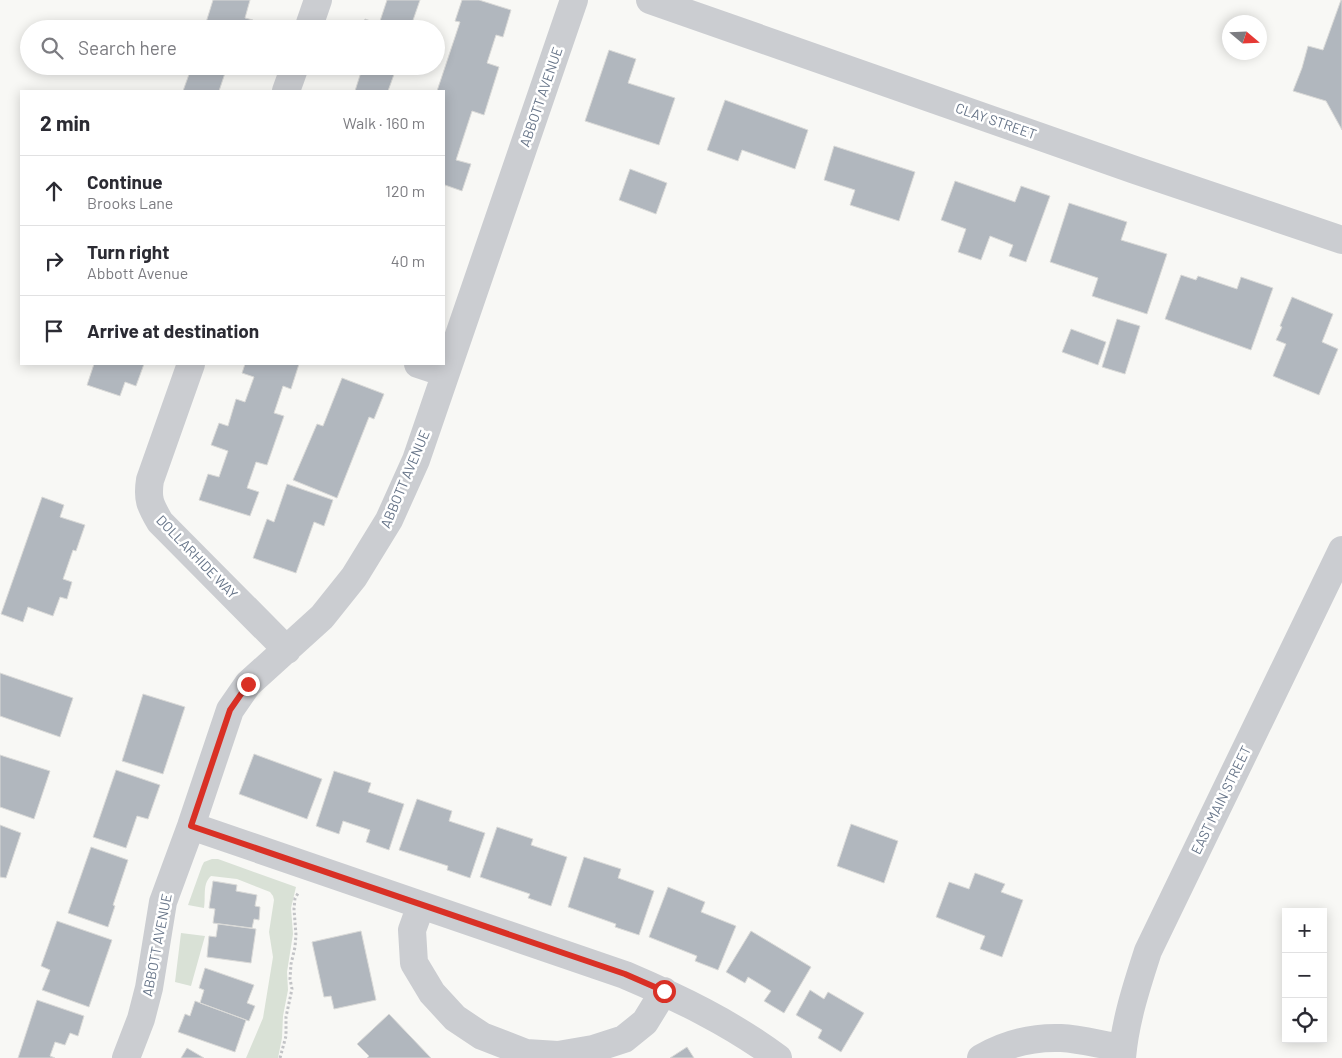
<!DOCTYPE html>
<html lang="en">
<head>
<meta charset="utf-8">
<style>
	:root { --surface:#fff; --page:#f2f2f3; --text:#2b2b33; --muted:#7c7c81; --line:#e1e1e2 }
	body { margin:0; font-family:Barlow,sans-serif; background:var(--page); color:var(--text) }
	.controls { position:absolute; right:15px; bottom:15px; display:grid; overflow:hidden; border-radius:0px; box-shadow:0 2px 12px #0003 }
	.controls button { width:45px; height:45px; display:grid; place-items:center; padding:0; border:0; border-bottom:1px solid var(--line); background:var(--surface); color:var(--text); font:25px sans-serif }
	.compass { position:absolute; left:1222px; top:15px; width:45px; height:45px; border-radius:50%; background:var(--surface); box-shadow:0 2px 12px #0003; rotate:109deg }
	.stop { position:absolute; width:15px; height:15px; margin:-11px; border:4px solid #d93025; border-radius:50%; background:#fff }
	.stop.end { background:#d93025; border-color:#fff; box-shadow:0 1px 5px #0008 }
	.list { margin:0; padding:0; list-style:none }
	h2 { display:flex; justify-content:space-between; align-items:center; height:65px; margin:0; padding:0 20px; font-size:21px }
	h2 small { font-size:16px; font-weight:400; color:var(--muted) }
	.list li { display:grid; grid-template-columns:32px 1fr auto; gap:15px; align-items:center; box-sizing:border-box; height:70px; padding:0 20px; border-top:1px solid var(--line) }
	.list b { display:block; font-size:19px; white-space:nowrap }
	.list p { margin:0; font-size:16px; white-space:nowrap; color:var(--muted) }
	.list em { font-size:16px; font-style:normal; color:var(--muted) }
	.icon { flex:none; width:28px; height:28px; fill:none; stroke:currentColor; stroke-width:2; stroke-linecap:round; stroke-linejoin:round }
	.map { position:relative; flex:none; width:1342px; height:1058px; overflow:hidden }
	.search { position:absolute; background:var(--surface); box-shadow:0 2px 12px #0003; left:20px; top:20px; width:425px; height:55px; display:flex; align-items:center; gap:12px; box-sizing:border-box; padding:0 18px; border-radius:28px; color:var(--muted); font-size:19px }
	.panel { position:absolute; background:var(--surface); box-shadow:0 2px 12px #0003; left:20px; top:90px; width:425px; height:275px; border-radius:0px }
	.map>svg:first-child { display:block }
</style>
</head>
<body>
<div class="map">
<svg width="1342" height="1058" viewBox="0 0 1342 1058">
	<rect width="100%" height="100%" fill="#f8f8f5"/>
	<path fill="#d9e1d6" d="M212,859h6l78,28 -5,21 2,26 -6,38 1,18 -5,26 -1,22 -4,20h-32l17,-40 10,-61 -4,-25 5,-32 -1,-4 -3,-4 -33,-13 -26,-3c-9,8 -5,21 -7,32l-16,-3 14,-39 2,-4z
		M181,933l24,3 -14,50 -16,-4z"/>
	<path fill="#b1b7be" stroke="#dadad8" d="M213,0h37l-5,18 8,2 -3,9h-46z
		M387,0h33l-10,29h-48l3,-10 14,5z
		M462,0h17l32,10 -8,27 -7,-2 -9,28 12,4 -15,48 -12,-4 -16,49 15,4 -9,27 -17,-6 -1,5v-99h-7l23,-69 -5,-1z
		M1341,0h1v130l-16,-29 -33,-10 9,-23 6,-22 15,4z
		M609,50l27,9 -8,24 47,15 -16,47 -74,-24z
		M192,66h46l-2,4 -9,-3 -8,24h-36z
		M349,66h48l-9,25h-33l6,-19 -13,-4z
		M725,100l83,30 -13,39 -53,-19 -4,11 -31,-11z
		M834,146l81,26 -16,49 -49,-16 5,-15 -31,-10z
		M630,169l37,14 -11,31 -37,-14z
		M955,181l60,21 6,-16 29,10 -24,66 -17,-6 4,-11 -23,-9 -9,24 -23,-8 8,-23 -25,-9z
		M1069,203l58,19 -6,18 46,14 -20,60 -55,-18 6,-18 -48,-16z
		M1181,275l15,5 2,-4 39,13 4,-12 32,11 -22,62 -86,-31z
		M1292,297l41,17 -11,28 16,7 -19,46 -46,-19 13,-32 -10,-4 6,-13 -2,-1z
		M1117,319l23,7 -15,48 -23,-7z
		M1071,329l35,13 -8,23 -36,-13z
		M94,364h50l-8,22 -11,-4 -5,14 -33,-11z
		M245,364h54l-8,25 -8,-3 -9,27 10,3 -17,49 -11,-3 -9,26 12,4 -9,24 -51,-16 9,-26 11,3 9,-26 -17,-6 8,-22 9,3 8,-27 9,3 9,-25 -12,-4z
		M342,378l42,16 -10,25 -5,-2 -32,81 -44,-18 24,-56 6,2z
		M287,484l46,16 -9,26 -10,-4 -18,51 -43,-15 14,-39 7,3z
		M42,497l22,8 -4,12 25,8 -9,26 -3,-1 -10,29 9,3 -5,17 -7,-2 -7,19 -25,-9 -5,15 -22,-8z
		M0,673l73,25 -13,39 -60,-21z
		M143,694l42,13 -22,67 -41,-13z
		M254,754l68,25 -15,40 -68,-25z
		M0,755l50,16 -16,48 -34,-12z
		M116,770l44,15 -12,34 -11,-3 -11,32 -33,-11z
		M334,771l37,12 -3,9 36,12 -15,46 -23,-8 4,-12 -27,-9 -4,13 -23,-8z
		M417,799l35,12 -3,10 36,12 -15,45 -23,-8 1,-4 -49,-16z
		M851,824l47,17 -14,42 -47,-17z
		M0,825l21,8 -15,45 -6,-1z
		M497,827l36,12 -2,6 36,12 -16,49 -23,-8 2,-4 -50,-17z
		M91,847l37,13 -15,45 2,1 -7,21 -40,-14z
		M584,857l37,12 -3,9 36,13 -15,44 -24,-8 1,-3 -48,-17z
		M975,873l30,11 -4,8 22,8 -21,57 -22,-8 5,-13 -49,-19 13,-35 20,7z
		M213,881l24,4 -1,6 21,4 -2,11 5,1 -1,13 -5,-1 -2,9 -39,-5 2,-14 -6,-1z
		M668,887l37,15 -4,10 35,14 -18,44 -23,-9 2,-5 -48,-19z
		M57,921l55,19 -23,67 -47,-17 8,-20 -9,-4z
		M218,924l38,5 -5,34 -44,-6 2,-21 7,1z
		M361,931l15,69 -42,9 -3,-13 -7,1 -12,-55z
		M751,931l60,36 -27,46 -20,-12 7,-10 -23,-14 -3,6 -19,-11z
		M205,968l49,17 -7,18 8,3 -6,15 -49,-18 4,-13 -5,-2z
		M810,990l14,9 4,-7 36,21 -23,39 -23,-14 4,-8 -26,-15z
		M37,1000l47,16 -6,20 -8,-3 -5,12 -10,-3 -5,14 5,2h-37z
		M195,1001l51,19 -11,32 -57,-20 7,-18 5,2z
		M389,1014l42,44h-64l2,-2 -12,-12z
		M687,1047l7,11h-24z
		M187,1048l17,10h-23z"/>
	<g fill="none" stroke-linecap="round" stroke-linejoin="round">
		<path stroke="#c2c3c6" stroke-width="3" stroke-dasharray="2.5 2.5" stroke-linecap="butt" d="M280,1058l6,-22v-19l6,-28 -2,-10 1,-15 4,-17 1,-12 -2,-26 1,-11 4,-6"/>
		<path stroke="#cbcdd1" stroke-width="28" d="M650,0l485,170 207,70
			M308,29l10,-29
			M286,91l9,-25
			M191,364l-41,116c-3,19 0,25 10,42l127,128
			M418,364l27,9
			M191,826l434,149c54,23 106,48 153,83
			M421,905l-9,25 2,33 18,30 23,25 27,18 44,17 32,2 35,-6 31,-10 21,-17 19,-31
			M126,1058l15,-39 8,-31 14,-86 28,-76 39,-116 18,-26 74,-67 32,-40 35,-57 27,-60 158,-460
			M981,1058c24,-14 52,-21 80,-20 20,1 41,7 62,10
			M1122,1058c3,-37 15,-73 26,-107l194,-401"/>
	</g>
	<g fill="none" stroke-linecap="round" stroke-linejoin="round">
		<path stroke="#d93025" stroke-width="6" d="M248,684l-18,26 -39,116 434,148 39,17"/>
	</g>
	<g text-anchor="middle" stroke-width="5" stroke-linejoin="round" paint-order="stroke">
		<g font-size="14" fill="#667488" stroke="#fff">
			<text transform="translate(541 97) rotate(-71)" y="5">ABBOTT AVENUE</text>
			<text transform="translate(996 121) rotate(19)" y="5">CLAY STREET</text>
			<text transform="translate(405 479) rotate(-67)" y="5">ABBOTT AVENUE</text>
			<text transform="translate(197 557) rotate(46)" y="5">DOLLARHIDE WAY</text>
			<text transform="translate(1221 800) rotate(-64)" y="5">EAST MAIN STREET</text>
			<text transform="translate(157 945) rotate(-79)" y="5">ABBOTT AVENUE</text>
		</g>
	</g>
</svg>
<div class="controls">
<button>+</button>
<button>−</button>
<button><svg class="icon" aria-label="locate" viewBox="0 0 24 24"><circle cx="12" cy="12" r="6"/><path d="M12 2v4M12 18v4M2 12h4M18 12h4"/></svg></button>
</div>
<svg class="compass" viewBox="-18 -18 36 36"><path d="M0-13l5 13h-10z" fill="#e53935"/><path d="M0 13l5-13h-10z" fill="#7c7c81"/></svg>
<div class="stop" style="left:664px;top:991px"></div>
<div class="stop end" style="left:248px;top:684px"></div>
<div class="search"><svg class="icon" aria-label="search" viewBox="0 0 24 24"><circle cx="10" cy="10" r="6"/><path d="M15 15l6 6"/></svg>Search here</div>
<section class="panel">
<h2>2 min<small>Walk · 160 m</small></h2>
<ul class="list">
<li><svg class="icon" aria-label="ahead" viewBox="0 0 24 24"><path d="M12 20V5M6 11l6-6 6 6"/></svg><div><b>Continue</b><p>Brooks Lane</p></div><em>120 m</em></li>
<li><svg class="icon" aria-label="right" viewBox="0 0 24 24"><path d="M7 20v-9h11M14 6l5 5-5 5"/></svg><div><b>Turn right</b><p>Abbott Avenue</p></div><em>40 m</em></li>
<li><svg class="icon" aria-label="arrive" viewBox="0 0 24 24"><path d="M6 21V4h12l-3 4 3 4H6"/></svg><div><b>Arrive at destination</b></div></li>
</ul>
</section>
</div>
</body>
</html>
